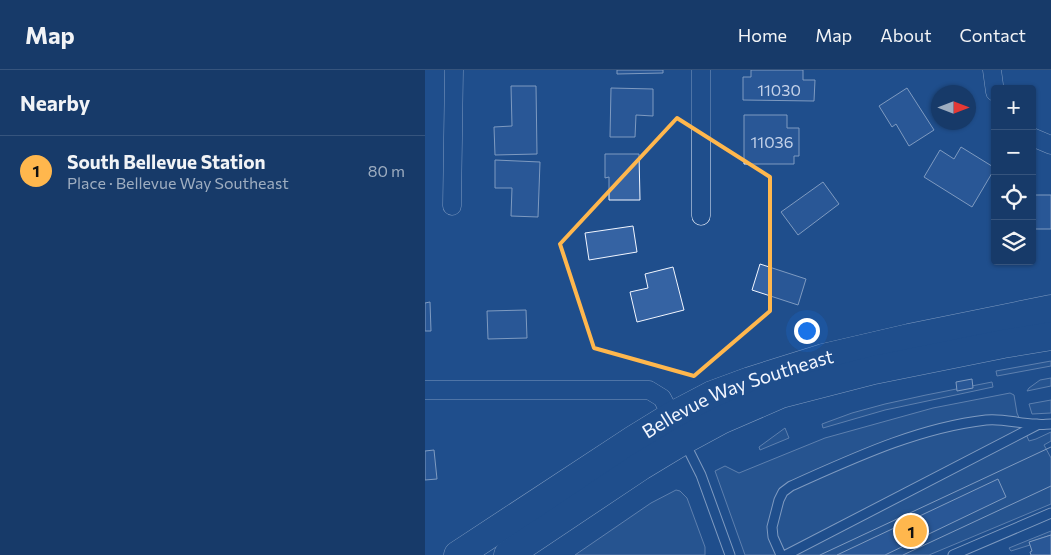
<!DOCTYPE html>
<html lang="en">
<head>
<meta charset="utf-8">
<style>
	:root { --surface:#173a69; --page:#244571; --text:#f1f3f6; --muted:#9eadc0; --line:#36547d; --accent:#ffb74d }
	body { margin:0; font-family:Commissioner,sans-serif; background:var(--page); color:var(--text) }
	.controls { position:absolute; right:15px; top:15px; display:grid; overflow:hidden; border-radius:5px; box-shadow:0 1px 4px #0004 }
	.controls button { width:45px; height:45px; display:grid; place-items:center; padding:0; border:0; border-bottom:1px solid var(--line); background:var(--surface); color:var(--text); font:25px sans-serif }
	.compass { position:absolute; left:506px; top:15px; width:45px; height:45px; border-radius:50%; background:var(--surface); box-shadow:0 1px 4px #0004; rotate:90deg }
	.you { position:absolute; left:381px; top:260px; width:18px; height:18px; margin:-12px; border:4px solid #fff; border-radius:50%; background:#1a73e8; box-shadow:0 0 0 8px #1a73e833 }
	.badge { display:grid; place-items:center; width:32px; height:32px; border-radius:50%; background:var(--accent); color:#111; font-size:16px; font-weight:700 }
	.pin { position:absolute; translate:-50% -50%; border:2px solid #fff; box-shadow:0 1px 5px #0006 }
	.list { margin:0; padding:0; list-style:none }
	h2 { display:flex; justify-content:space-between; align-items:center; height:65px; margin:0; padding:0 20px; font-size:21px }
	h2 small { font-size:16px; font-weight:400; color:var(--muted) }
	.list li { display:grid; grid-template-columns:32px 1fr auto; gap:15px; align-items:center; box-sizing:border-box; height:70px; padding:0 20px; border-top:1px solid var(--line) }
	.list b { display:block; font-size:19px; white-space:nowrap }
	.list p { margin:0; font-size:16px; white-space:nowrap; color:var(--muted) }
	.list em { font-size:16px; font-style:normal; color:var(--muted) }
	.icon { flex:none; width:28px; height:28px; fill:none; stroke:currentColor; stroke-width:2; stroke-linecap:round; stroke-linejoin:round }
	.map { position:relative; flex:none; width:626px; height:485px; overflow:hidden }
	header { display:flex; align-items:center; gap:30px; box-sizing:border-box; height:70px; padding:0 25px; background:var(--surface); border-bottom:1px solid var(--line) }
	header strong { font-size:24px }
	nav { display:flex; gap:28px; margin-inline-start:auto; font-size:18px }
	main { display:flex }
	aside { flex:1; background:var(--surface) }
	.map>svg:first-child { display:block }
</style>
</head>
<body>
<header>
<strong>Map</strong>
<nav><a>Home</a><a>Map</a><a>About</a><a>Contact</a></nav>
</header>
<main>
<aside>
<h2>Nearby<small></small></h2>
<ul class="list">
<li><span class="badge">1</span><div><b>South Bellevue Station</b><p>Place · Bellevue Way Southeast</p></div><em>80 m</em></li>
</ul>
</aside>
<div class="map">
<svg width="626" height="485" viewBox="0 0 626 485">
	<rect width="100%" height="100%" fill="#1f4e8c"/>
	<path fill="#305b95" stroke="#a8bbd7" d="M626,291v5l-54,10 -1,-5z
		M626,308v8l-24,5 2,-3 11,-8z
		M567,312l1,5 -108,23 -62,18 -1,-4 30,-11 33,-9 41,-9z
		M585,323l4,2 3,18 12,28 7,-2 15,-7v9l-7,4 7,13v46l-122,51h-184l-30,-84 10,-5 14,7 86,-35 108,-30z
		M626,330v13l-19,1 -3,-10z
		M360,358l4,10 -29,12 -1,-3z
		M251,420l4,1 7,7 18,49v8h-130l76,-52z
		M626,461v4l-21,7v3l-19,6 -2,-3z"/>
	<path fill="#3563a3" stroke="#f2f6ff" d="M192,0h46v3l-46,1z
		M326,0h52v10h12l-1,21 -71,-1v-23h8z
		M86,16h25l1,68 -42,1 -1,-28 18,-1z
		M186,18l42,1v27l-17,-1 -1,22h-25z
		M482,18l27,42 -25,16 -13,-22 -4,3 -13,-21z
		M319,45h43v13h12v28h-5v8h-50z
		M536,77l34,21 -23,39 -48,-30 16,-27 14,9z
		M180,84h34l1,46h-31v-23l-4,1z
		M70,90l45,2 -2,55 -27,-1 1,-28h-17z
		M398,112l16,22 -41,31 -17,-23z
		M607,125h19v34h-19z
		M208,156l4,26 -48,8 -4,-27z
		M335,194l46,15 -8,26 -46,-15z
		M248,197l11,43 -47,12 -7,-30 18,-4 -3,-14z
		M5,232l1,29h-6v-28z
		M101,240l1,28 -39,1 -1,-28z
		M547,309l1,9 -16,3 -1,-9z
		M9,380l3,29 -12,1v-29z
		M573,409l8,18 -121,58h-48z
		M626,465v20h-20l-1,-3 2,-1 -3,-9z"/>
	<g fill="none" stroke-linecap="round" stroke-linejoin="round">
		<g stroke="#f2f6ff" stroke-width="11">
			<path id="lane" d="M260,373l16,32 29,80
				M356,485l-8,-18 -1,-10 7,-27 4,-8 8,-6c63,-28 126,-58 195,-66 17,-2 33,4 50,4 5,1 10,0 15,0
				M361,485l251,-130
				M528,485l98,-42"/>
		</g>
		<g stroke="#f2f6ff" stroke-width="19">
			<path id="street" d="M567,0l3,22
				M607,67l19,8
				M27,136l2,-136
				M276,146v-146
				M0,320h224l13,8 14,26"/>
		</g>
		<g stroke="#f2f6ff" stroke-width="29">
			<g id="primary">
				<path id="s1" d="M33,485l175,-115 39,-24 40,-21 38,-14 73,-23 86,-20 142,-29"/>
				<path d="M83,485l133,-89 43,-26 37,-20 60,-26 93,-24 129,-26 48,-8"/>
			</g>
		</g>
		<use href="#lane" stroke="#1f4e8c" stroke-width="9"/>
		<use href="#street" stroke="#1f4e8c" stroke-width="18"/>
		<use href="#primary" stroke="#1f4e8c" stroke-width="28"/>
		<path stroke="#f2f6ff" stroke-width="1" d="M395,485l231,-108
			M478,485l148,-69"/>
	</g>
	<path d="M0 0H626V485H0ZM252,48l93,59v134l-76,65 -100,-28 -34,-104z" fill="#1f4e8c" fill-opacity=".55" fill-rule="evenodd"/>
	<path fill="none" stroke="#ffb74d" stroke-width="4" stroke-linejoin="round" d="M252,48l93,59v134l-76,65 -100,-28 -34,-104z"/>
	<g text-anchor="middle" stroke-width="4" stroke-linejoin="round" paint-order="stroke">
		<g font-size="16" fill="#c3d1e8">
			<text x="354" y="26">11030</text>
			<text x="347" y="78">11036</text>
		</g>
		<g font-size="19" fill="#f2f6ff" stroke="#1f4e8c">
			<text dy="7" stroke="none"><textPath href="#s1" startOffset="325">Bellevue Way Southeast</textPath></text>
		</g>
	</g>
</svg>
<div class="controls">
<button>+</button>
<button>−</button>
<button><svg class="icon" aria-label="locate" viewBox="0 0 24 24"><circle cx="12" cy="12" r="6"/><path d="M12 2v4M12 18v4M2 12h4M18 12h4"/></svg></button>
<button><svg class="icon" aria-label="layers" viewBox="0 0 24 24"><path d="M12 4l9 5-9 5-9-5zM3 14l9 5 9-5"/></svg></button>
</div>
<svg class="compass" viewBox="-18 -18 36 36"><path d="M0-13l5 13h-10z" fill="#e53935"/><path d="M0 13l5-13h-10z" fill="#9eadc0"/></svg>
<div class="you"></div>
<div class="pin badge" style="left:486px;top:461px">1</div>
</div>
</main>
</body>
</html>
